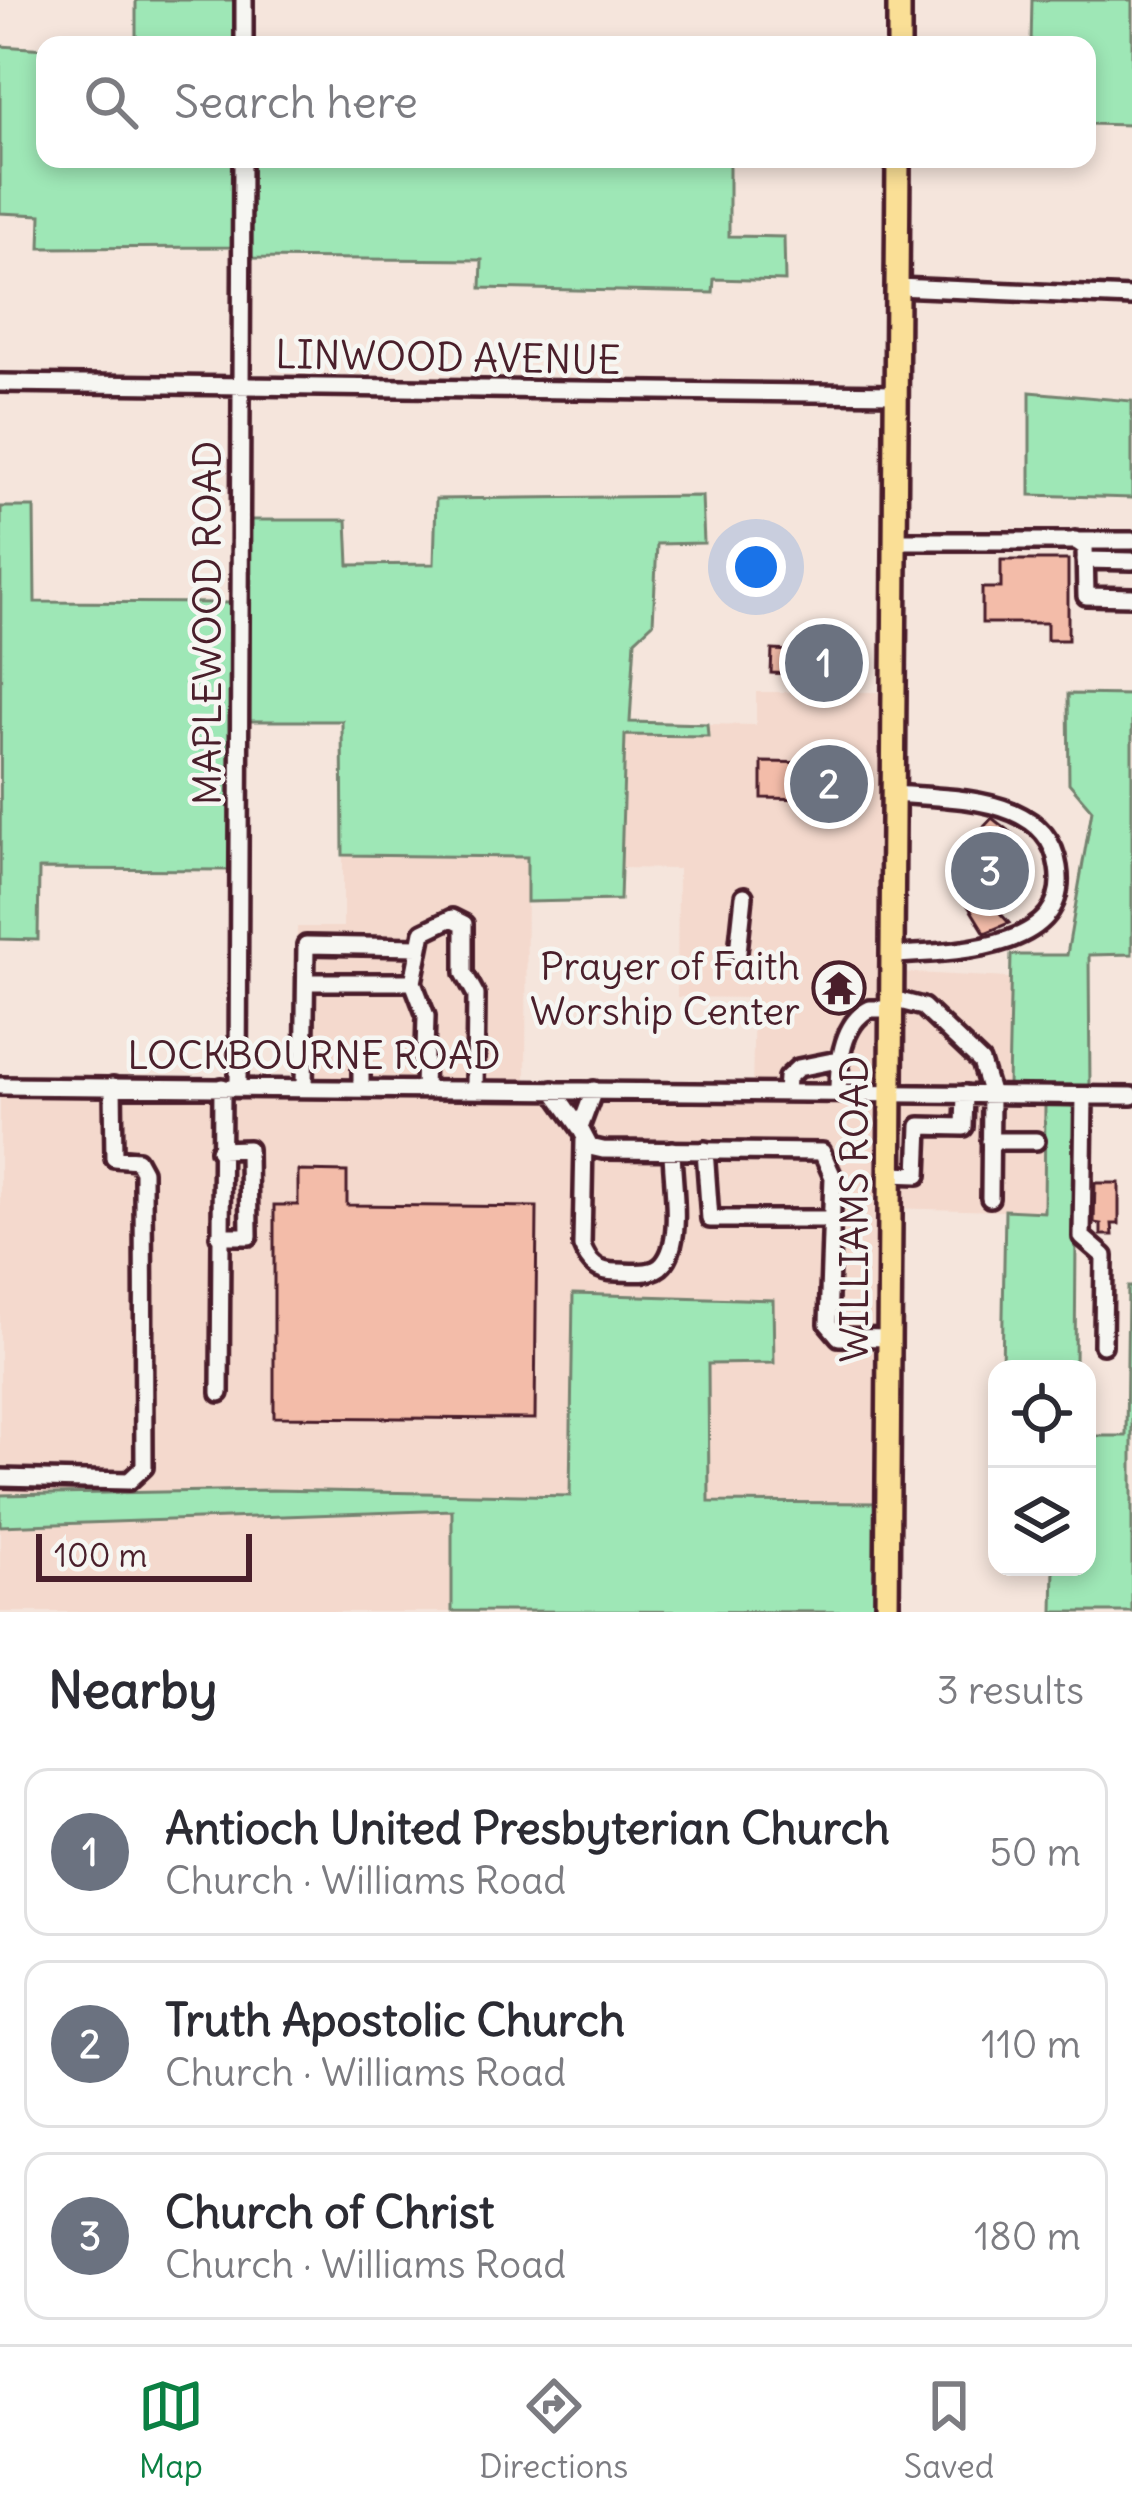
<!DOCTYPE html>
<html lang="en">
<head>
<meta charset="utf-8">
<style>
	:root { --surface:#fff; --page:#f7f7f7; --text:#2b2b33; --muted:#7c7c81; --line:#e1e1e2; --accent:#0b8043 }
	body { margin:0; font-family:Delius,sans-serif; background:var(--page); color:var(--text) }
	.controls { position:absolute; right:36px; bottom:36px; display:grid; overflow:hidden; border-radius:24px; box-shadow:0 6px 18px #0003 }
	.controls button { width:108px; height:108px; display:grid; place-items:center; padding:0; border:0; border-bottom:3px solid var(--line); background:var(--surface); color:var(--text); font:60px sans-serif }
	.scale { position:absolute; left:36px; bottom:30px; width:216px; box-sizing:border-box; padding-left:12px; border:6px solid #4a1f2b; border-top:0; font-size:33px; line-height:42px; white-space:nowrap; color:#4a1f2b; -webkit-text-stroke:9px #f6f6f2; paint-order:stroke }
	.you { position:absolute; left:756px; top:567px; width:42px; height:42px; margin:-30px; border:9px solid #fff; border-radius:50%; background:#1a73e8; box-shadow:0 0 0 18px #1a73e833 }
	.badge { display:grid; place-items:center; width:78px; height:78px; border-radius:50%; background:var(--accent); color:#fff; font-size:39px; font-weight:700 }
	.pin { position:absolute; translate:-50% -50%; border:6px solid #fff; box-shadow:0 3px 12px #0006 }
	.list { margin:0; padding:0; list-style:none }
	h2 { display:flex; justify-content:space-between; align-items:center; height:156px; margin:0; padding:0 48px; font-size:51px }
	h2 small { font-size:39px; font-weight:400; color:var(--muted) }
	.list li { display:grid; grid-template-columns:78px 1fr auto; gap:36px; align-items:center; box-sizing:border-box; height:168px; margin:0 24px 24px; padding:0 24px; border:3px solid var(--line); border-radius:24px }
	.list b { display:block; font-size:45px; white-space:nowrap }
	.list p { margin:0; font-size:39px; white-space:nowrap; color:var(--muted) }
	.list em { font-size:39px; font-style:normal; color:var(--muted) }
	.icon { flex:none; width:66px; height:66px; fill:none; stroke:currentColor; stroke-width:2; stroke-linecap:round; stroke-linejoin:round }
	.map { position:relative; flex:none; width:1132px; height:1612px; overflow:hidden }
	.search { position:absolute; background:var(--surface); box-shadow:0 6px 18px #0003; left:36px; right:36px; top:36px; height:132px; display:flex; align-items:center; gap:30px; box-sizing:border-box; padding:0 42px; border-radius:24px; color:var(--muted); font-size:45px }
	.sheet { height:732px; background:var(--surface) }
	nav { display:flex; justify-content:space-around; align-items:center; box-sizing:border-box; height:168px; border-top:3px solid var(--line); background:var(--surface); font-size:33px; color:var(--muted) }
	nav a { display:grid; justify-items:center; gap:6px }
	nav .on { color:var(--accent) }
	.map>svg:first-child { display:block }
</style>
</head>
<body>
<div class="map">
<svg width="1132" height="1612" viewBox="0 0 1132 1612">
	<rect width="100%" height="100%" fill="#f5e5dc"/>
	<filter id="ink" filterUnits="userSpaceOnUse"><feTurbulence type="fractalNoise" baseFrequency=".00833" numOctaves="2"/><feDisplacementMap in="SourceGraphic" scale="24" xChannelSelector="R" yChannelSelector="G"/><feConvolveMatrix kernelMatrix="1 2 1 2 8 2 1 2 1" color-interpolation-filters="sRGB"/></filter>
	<g filter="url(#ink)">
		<path fill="#f4d9cd" d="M756,692h141l-1,280 114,6 -2,107 38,2 -2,125 -157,-4 -5,295 -173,-1 -1,-139 -135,-68 -3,201 -298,-6 -272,5v-411l294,3 3,-160h46v-72l184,2 -1,233 226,1 2,-93 -77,-1 1,-128 -58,-1 5,-133 82,1v-12l49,1z
			M453,1510l175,102h-628v-86z"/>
		<path fill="#9ee7b6" stroke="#748370" stroke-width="3" d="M136,0h101v45h-101z
			M1032,0h100v125l-45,-1v-79h-56z
			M0,46l45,3v110h192l-1,88 -196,1 1,-33 -41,-2z
			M250,159h479v77l55,1 1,44 -71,-2 -1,14 -232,-5 1,-28 -233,-2z
			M1030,392l102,9v97l-102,-3z
			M702,496l2,47 -47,1 -4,79 -18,17 -5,82 77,2 1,12 -83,-1 -5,165 -93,2v-45l-184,-2 -1,-134h-96v-201h101l2,45 85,-1 2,-65z
			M1,507h33l1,95 198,1 -1,267 -193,-1 -1,71 -38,-1z
			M1068,694l64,1v259l-43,1 1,133 -82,-2 3,-131h56l25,-145 -23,-27z
			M1045,1105l32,1 -2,263h-73l3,-159 39,2z
			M1128,1287h4v325h-79l1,-45h33v-131h39z
			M573,1294l200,6 1,63 -66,1 1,138 173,1 -2,109 -428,-1v-101l-452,16v-31l272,-5 298,6z"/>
		<path fill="#f3bca9" stroke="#4a1f2b" stroke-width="3" d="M1001,560h67v80h-21v-17h-65v-35h19z
			M772,650l81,4 -1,23 -81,-4z
			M762,762l60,1v27h-6v9l-54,-1z
			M992,818l19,15 -10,10 34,37 -35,33 9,10 -24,10 -34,-55 3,-14h7l11,-24z
			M298,1171l49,1v33l190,2 -2,212 -261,-2v-212h24z
			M1095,1183h24v41h-7l1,11h-12v-11l-7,-1z"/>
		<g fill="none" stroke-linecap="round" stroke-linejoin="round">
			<g stroke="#4a1f2b" stroke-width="24">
				<path id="minor" d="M244,45v-45
					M897,287l235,10
					M0,383l896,11
					M1075,540l10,7 1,49 46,1
					M895,541h237
					M1085,560l47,1
					M738,952l6,-56
					M892,955c56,-3 180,-2 166,-88 -4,-28 -20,-44 -45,-55 -35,-15 -82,-15 -120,-18
					M306,982h107
					M892,999l31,8 58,55 10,33 -1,103
					M361,1066v23
					M0,1086l1132,10
					M238,1087l4,-928
					M304,1088l2,-143 113,2
					M424,1089l2,-73 -13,-34 10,-50 29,-14 12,6v49l12,22 -1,94
					M553,1090l27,38 14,-38
					M786,1093l1,-15 11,-10 40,-8
					M838,1093c0,-27 4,-71 32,-84h22
					M1084,1096l-2,141 22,19 -1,89
					M580,1128l10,19 13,3 219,2 11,25 -5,147 11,13 50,1
					M584,1140l-2,106c7,18 16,26 35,26 14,0 36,4 46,-8 21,-23 9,-84 9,-114
					M990,1141h46
					M219,1150l29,-1 1,87h-30
					M705,1150l5,69h121
					M890,1174l28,1 2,-49 44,1 1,-33
					M220,1393l2,-306
					M0,1478l129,3 15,-14 -1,-296 -6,-11 -23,-2 -1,-72"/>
			</g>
			<g stroke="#4a1f2b" stroke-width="30">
				<path id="major" d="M899,45v-45
					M887,1612l11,-1453"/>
			</g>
			<use href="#minor" stroke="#f6f6f2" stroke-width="15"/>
			<use href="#major" stroke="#fadf96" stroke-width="21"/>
		</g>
	</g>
	<defs>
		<g id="temple-ring" transform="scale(2.7)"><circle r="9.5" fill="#f6f6f2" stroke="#4a1f2b" stroke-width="1.5"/><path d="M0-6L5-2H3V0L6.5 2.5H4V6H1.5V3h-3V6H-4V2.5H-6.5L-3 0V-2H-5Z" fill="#4a1f2b"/></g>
	</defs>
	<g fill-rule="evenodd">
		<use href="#temple-ring" x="839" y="988"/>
	</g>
	<g text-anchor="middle" stroke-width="9" stroke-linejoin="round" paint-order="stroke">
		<g font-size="39" fill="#4a1f2b" stroke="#f6f6f2">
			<text transform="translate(448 357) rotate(1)" y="14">LINWOOD AVENUE</text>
			<text transform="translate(207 623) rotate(-90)" y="14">MAPLEWOOD ROAD</text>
			<text x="314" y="1069">LOCKBOURNE ROAD</text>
			<text transform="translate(854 1209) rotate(-90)" y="14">WILLIAMS ROAD</text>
		</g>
		<g font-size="39" fill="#4a1f2b" stroke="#f6f6f2" text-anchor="end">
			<text x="800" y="980">Prayer of Faith<tspan x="800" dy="45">Worship Center</tspan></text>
		</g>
	</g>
</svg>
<div class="controls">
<button><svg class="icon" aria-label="locate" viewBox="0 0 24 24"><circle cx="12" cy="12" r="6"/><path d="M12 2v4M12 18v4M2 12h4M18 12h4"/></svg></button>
<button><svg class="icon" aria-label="layers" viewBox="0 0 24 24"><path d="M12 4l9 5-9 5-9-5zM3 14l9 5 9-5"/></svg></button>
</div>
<div class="scale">100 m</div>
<div class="you"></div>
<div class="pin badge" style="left:824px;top:663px;background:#6b7280">1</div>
<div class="pin badge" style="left:829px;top:784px;background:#6b7280">2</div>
<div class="pin badge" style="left:990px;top:871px;background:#6b7280">3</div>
<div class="search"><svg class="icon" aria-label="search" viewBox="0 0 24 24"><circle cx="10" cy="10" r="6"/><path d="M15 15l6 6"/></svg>Search here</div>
</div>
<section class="sheet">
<h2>Nearby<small>3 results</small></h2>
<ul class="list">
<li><span class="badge" style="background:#6b7280">1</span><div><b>Antioch United Presbyterian Church</b><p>Church · Williams Road</p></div><em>50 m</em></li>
<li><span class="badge" style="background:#6b7280">2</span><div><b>Truth Apostolic Church</b><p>Church · Williams Road</p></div><em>110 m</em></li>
<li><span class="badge" style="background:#6b7280">3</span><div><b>Church of Christ</b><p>Church · Williams Road</p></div><em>180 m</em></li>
</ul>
</section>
<nav>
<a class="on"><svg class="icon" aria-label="map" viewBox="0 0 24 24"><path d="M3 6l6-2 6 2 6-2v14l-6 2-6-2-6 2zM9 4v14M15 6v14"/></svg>Map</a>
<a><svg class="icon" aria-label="directions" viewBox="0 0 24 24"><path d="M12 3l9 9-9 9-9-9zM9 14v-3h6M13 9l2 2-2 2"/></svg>Directions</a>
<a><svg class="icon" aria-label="saved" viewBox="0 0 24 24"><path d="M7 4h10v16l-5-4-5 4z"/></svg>Saved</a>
</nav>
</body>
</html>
